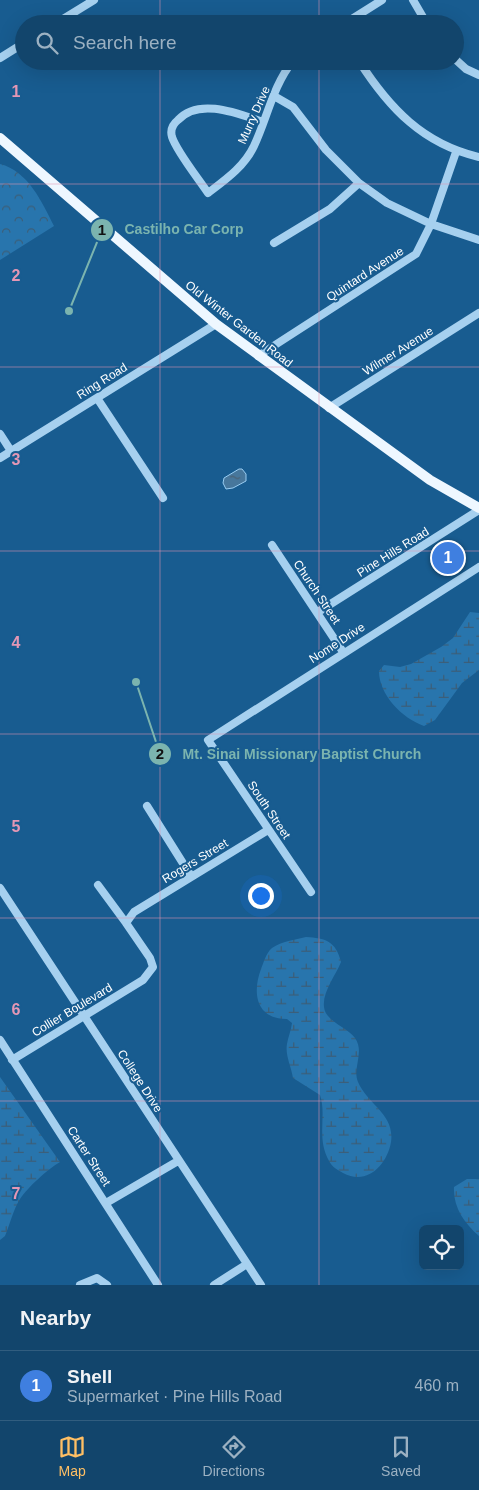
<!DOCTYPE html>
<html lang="en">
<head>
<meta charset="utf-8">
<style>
	:root { --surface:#12456c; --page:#1b4c72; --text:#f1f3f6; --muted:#9cb1c2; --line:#315d7f; --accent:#ffbf64 }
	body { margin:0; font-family:Helvetica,sans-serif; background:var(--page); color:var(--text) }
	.controls { position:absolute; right:15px; bottom:15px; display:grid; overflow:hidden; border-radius:8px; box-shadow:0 5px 20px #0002 }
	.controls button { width:45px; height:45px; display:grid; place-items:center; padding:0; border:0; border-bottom:1px solid var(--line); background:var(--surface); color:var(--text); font:25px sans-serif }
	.you { position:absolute; left:260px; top:895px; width:18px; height:18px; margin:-12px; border:4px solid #fff; border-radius:50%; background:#1a73e8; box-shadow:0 0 0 8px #1a73e833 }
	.badge { display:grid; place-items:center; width:32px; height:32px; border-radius:50%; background:var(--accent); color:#fff; font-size:16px; font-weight:700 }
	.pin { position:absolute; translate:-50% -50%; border:2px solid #fff; box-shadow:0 1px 5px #0006 }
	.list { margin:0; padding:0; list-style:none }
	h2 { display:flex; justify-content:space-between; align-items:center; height:65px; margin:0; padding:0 20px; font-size:21px }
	h2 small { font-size:16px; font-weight:400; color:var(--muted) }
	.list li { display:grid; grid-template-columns:32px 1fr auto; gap:15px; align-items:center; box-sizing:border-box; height:70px; padding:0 20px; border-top:1px solid var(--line) }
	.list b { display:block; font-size:19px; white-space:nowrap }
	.list p { margin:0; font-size:16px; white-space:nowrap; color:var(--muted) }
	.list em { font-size:16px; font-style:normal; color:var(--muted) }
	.icon { flex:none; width:28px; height:28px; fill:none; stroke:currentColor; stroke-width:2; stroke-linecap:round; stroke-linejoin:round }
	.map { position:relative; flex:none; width:479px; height:1285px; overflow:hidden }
	.search { position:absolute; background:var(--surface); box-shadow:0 5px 20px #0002; left:15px; right:15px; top:15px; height:55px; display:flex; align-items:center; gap:12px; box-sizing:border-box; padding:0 18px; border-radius:28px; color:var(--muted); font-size:19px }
	.sheet { height:135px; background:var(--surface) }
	nav { display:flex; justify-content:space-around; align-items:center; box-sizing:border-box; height:70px; border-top:1px solid var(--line); background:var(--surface); font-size:14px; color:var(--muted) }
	nav a { display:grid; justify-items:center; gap:2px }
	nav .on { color:var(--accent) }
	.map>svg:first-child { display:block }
</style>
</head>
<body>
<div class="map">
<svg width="479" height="1285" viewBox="0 0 479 1285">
	<defs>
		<pattern id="forest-crowns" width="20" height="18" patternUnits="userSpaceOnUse" patternTransform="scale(1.25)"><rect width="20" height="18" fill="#2875ad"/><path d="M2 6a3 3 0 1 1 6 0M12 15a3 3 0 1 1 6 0" fill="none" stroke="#3c5e78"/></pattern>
		<pattern id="wetland-marsh" width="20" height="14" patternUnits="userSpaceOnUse" patternTransform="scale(1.25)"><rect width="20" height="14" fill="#2875ad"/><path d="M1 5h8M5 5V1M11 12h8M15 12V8" fill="none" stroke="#3c5e78"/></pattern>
		<pattern id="water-ripples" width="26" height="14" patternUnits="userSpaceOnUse" patternTransform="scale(1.25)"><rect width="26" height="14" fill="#47779c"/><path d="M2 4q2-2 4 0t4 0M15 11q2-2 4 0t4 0" fill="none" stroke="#4a5f70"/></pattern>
	</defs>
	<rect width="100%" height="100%" fill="#185c90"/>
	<path fill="url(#forest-crowns)" d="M0,164c28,7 42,38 54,62l-54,34z"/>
	<path fill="url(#wetland-marsh)" d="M470,612l9,1v57l-17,13 -27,37 -11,6c-22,-8 -45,-31 -45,-55l5,-6 16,2 11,-3 30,-17 12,-9z
		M306,937c19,1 30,4 35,25 -5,13 -19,30 -17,45 1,14 23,20 31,31 10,14 -3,30 3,44 10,23 37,32 33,60 -4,23 -24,44 -48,31 -5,-3 -11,-6 -14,-12 -13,-23 -2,-46 -9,-66l-27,-17c-2,-12 -8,-23 -6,-34 1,-7 4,-13 5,-21l-5,-4c-31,0 -35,-26 -26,-50 3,-7 5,-16 11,-21 10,-7 23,-8 34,-11z
		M0,1077l60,85c-12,7 -32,25 -40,37 -7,11 -10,25 -15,37l-5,4z
		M467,1179h12v57c-15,-13 -26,-29 -25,-49z"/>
	<path fill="url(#water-ripples)" stroke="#99cdf2" d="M239,469h3l4,5v7l-13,7 -7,1 -3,-6 1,-5z"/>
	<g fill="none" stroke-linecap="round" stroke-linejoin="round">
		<path stroke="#a6d0ef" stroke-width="8" d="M413,0l14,24
			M55,24l39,-24
			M344,24l38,-24
			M0,58l24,-15
			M455,59l11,10 13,6
			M359,61c30,47 64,83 120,96
			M274,96l19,11 33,43 33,33 28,20 44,21 48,16
			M263,122c-24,-8 -64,-25 -85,-2 -5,4 -8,10 -6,17 5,15 26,41 36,56 17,-13 36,-26 46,-47 13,-27 19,-61 39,-85
			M274,243l56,-34 29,-26
			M258,356l158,-102 15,-30 25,-72
			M97,398l66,100
			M329,408l150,-95
			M0,434l11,17
			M0,458l216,-134
			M272,545l71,107
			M318,612l161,-102
			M147,806l44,70
			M98,885l28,38
			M0,888l261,397
			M311,892l-103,-152 271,-173
			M0,1040l158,245
			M12,1060l131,-80 10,-13 -3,-9 -24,-35 8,-11 134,-82
			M106,1203l72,-42
			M80,1285l17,-7 10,7
			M214,1285l33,-21"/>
		<path stroke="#eef7ff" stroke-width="10" d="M0,138l216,186 214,156 49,28"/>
	</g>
	<path fill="none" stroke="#e497b5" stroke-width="1" stroke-opacity="0.55" d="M160,0v24M319,0v24M160,61v1224M319,61v1224M0,184h479M0,367h479M0,551h479M0,734h479M0,918h479M0,1101h479"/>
	<g text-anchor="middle" stroke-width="4" stroke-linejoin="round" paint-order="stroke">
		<g font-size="12" fill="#fff" stroke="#185c90">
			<text transform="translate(254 115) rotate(-66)" y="4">Murry Drive</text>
			<text transform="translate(365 274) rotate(-33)" y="4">Quintard Avenue</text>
			<text transform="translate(239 324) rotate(38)" y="4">Old Winter Garden Road</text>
			<text transform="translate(398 351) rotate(-32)" y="4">Wilmer Avenue</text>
			<text transform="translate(102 381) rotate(-32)" y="4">Ring Road</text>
			<text transform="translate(393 552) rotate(-32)" y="4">Pine Hills Road</text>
			<text transform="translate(317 592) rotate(56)" y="4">Church Street</text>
			<text transform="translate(337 643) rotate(-33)" y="4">Nome Drive</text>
			<text transform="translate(269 810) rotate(56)" y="4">South Street</text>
			<text transform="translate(195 861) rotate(-31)" y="4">Rogers Street</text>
			<text transform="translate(72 1010) rotate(-31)" y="4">Collier Boulevard</text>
			<text transform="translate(140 1081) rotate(57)" y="4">College Drive</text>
			<text transform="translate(89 1156) rotate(57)" y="4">Carter Street</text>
		</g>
	</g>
	<g font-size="16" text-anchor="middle" font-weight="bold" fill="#e497b5" stroke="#185c90" stroke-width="4" stroke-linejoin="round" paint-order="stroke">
		<text x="16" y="97">1</text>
		<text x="16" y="281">2</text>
		<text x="16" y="465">3</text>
		<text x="16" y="648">4</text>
		<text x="16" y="832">5</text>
		<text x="16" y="1015">6</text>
		<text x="16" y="1199">7</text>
	</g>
	<path fill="none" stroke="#7bb4af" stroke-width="2" d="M69 311L102 230M136 682L160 754"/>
	<g fill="#7bb4af" stroke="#185c90" stroke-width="2">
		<circle cx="69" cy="311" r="5"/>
		<circle cx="136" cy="682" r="5"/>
		<circle cx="102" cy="230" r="12"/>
		<circle cx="160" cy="754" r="12"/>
	</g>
	<g font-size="15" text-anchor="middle" font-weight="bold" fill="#111">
		<text x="102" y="235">1</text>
		<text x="160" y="759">2</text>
	</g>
	<g font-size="14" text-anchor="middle" font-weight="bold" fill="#7bb4af" stroke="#185c90" stroke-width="4" stroke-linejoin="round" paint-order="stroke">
		<text x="184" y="234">Castilho Car Corp</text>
		<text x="302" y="759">Mt. Sinai Missionary Baptist Church</text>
	</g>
</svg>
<div class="controls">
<button><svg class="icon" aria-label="locate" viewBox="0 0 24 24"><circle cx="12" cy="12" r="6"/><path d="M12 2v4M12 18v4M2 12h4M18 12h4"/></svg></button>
</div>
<div class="you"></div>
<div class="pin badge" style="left:448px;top:558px;background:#3f7fe0">1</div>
<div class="search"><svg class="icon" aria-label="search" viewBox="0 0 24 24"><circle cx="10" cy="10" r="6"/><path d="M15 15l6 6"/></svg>Search here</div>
</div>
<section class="sheet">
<h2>Nearby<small></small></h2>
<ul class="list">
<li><span class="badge" style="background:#3f7fe0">1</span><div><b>Shell</b><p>Supermarket · Pine Hills Road</p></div><em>460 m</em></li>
</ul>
</section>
<nav>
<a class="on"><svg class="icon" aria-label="map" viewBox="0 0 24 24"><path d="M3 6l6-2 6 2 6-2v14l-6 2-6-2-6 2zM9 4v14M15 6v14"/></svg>Map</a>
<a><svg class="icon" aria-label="directions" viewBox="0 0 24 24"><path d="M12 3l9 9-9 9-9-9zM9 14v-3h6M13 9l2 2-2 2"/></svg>Directions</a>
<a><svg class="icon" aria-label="saved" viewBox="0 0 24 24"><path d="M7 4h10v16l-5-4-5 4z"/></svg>Saved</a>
</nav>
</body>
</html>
